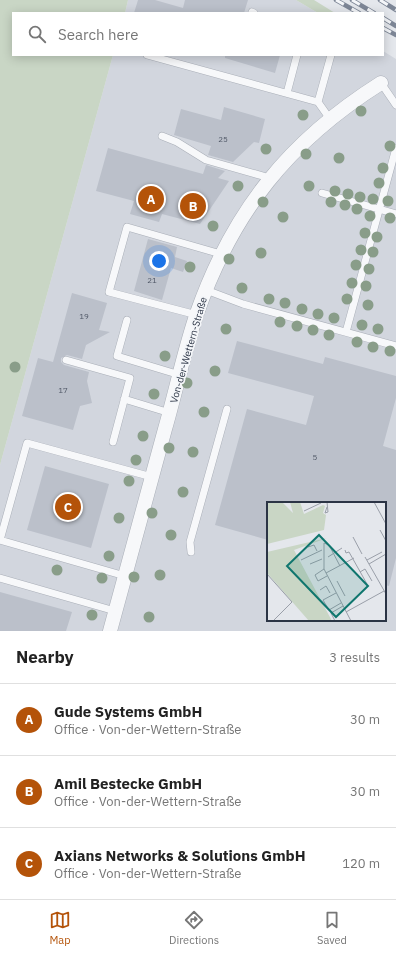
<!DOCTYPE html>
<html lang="en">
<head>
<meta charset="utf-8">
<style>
	:root { --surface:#fff; --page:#f2f2f2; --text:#222; --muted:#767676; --line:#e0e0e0; --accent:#b45309 }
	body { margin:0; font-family:"IBM Plex Sans",sans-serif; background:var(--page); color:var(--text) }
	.you { position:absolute; left:159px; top:261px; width:14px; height:14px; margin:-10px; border:3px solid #fff; border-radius:50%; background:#1a73e8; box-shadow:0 0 0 6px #1a73e833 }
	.badge { display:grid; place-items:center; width:26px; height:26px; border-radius:50%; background:var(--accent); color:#fff; font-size:13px; font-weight:700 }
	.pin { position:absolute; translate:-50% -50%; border:2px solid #fff; box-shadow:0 1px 4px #0006 }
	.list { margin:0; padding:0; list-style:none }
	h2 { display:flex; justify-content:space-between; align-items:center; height:52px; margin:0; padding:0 16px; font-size:17px }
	h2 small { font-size:13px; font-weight:400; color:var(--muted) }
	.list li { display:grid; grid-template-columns:26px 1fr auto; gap:12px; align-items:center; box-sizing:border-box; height:72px; padding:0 16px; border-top:1px solid var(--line) }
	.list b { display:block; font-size:15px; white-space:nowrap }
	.list p { margin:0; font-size:13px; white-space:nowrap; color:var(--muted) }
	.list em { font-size:13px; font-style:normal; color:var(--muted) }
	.icon { flex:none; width:22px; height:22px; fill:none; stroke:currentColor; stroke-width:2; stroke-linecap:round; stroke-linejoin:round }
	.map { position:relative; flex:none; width:396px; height:631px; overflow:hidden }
	.search { position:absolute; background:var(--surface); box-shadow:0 2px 10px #0003; left:12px; right:12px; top:12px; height:44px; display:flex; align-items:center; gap:10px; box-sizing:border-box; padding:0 14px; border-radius:0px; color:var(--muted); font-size:15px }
	.sheet { height:268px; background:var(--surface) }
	nav { display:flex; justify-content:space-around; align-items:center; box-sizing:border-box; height:56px; border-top:1px solid var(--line); background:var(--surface); font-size:11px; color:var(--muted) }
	nav a { display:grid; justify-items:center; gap:2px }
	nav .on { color:var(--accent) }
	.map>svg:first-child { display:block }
</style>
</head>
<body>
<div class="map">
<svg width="396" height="631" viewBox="0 0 396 631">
	<rect width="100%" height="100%" fill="#e4e7ec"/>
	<path fill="#d2d6de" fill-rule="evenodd" d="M128,0h168l22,13h-193z
		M383,51l13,8v572h-396v-166l113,-410h270zM268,503h117v117h-117z"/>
	<path fill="#c9d6c5" d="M0,0h128l-3,13h-112v42h100l-113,410z
		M296,0h18l21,13h-17z"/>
	<path fill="#bbc0ca" d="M138,0h17l28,8 2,-8h63l-4,13h-110z
		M225,55h55l-5,18 -50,-15z
		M224,107l41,12 -6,24 -5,-1 -21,20 -25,-7 3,-9 -37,-11 7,-26 40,11z
		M108,148l95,26 3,-9 19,6 -7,7 11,3 -29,43 -38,-10 -3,8 -29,-8 4,-13 -38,-10z
		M148,239l29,8 -2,10 12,4 -4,11 -12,-4 -9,32 -28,-9z
		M72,293l35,10 -8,27 11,2 -24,13 -4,14 -15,-4 -6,3v4l3,3 25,7 -2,9 5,22 -12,3 -7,24 -51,-14 16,-58 15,4z
		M237,341l86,23 2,-7 71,19v22l-13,48 13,4v108l-7,28 -4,-1v-82h-117v37l-53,-15 32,-116 59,16 8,-29 -86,-23z
		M45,466l64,18 -18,64 -64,-18z
		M0,592l72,20 -6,19h-66z"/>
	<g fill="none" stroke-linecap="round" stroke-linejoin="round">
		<g stroke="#a9aeb7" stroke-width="8">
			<path id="service" d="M252,12l2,1
				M147,55l171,47 12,17
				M381,83l15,22
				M287,93l10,-38
				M318,102l13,-47
				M162,136l15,6 29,18 64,18
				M322,193l74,21
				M206,290l37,14 153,42
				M197,315l-88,-23 18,-65 94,27
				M127,320l-10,36 63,19
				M346,332l50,-184
				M66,360l64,18 -17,64
				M124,399l46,14
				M0,540l27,-97 125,34
				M0,540l125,36
				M191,552l-1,-10 37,-133
				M0,578l115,33"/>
		</g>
		<g stroke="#a9aeb7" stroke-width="15">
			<path id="minor" d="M110,631c18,-67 37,-134 55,-202 11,-38 19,-78 32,-116 36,-102 92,-172 184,-230"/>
		</g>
		<use href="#service" stroke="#f7f8fa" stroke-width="7"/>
		<use href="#minor" stroke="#f7f8fa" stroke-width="14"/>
		<g stroke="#7d8696" stroke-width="4.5">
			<path id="rail" d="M336,0l23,13
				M352,0l22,13
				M380,0l16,10
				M383,18l13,8
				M383,28l13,7"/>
		</g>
		<use href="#rail" stroke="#f4f6f9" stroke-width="3" stroke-dasharray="9" stroke-linecap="butt"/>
	</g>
	<g fill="#899d89">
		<circle cx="361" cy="111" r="5.5"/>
		<circle cx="303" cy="115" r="5.5"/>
		<circle cx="390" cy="146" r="5.5"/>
		<circle cx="266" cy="149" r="5.5"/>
		<circle cx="306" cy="154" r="5.5"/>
		<circle cx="339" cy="158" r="5.5"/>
		<circle cx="383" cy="168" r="5.5"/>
		<circle cx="379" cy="183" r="5.5"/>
		<circle cx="238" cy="186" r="5.5"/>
		<circle cx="309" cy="186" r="5.5"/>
		<circle cx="335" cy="191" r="5.5"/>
		<circle cx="348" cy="194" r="5.5"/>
		<circle cx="360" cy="197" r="5.5"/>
		<circle cx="373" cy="199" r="5.5"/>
		<circle cx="388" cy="201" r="5.5"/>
		<circle cx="263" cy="202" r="5.5"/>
		<circle cx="331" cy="202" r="5.5"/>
		<circle cx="345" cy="205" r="5.5"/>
		<circle cx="357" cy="209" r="5.5"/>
		<circle cx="370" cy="216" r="5.5"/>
		<circle cx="283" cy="217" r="5.5"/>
		<circle cx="390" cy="218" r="5.5"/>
		<circle cx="213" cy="226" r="5.5"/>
		<circle cx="365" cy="233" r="5.5"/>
		<circle cx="377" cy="237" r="5.5"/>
		<circle cx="361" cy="250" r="5.5"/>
		<circle cx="373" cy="252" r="5.5"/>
		<circle cx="261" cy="253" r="5.5"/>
		<circle cx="229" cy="259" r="5.5"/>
		<circle cx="356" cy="265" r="5.5"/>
		<circle cx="190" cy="267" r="5.5"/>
		<circle cx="369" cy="269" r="5.5"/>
		<circle cx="352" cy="283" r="5.5"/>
		<circle cx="366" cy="286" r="5.5"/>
		<circle cx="242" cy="288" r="5.5"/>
		<circle cx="269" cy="299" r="5.5"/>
		<circle cx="347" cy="299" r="5.5"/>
		<circle cx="285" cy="303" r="5.5"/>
		<circle cx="368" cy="305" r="5.5"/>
		<circle cx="302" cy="309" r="5.5"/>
		<circle cx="318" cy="314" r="5.5"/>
		<circle cx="334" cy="318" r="5.5"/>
		<circle cx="280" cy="322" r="5.5"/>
		<circle cx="362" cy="325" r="5.5"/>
		<circle cx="297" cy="326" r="5.5"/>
		<circle cx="226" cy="329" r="5.5"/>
		<circle cx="378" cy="329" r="5.5"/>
		<circle cx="313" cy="330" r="5.5"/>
		<circle cx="329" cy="335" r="5.5"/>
		<circle cx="357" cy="342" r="5.5"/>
		<circle cx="373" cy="347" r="5.5"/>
		<circle cx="390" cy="351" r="5.5"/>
		<circle cx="165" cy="356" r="5.5"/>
		<circle cx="15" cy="367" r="5.5"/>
		<circle cx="215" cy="371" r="5.5"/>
		<circle cx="187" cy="383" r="5.5"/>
		<circle cx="154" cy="394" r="5.5"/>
		<circle cx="204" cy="412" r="5.5"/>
		<circle cx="143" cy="436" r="5.5"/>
		<circle cx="169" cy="448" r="5.5"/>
		<circle cx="193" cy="452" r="5.5"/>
		<circle cx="136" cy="460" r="5.5"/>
		<circle cx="129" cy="481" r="5.5"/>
		<circle cx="183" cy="492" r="5.5"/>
		<circle cx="152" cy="513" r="5.5"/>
		<circle cx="119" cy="518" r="5.5"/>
		<circle cx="171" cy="535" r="5.5"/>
		<circle cx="109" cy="556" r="5.5"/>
		<circle cx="57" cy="570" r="5.5"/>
		<circle cx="160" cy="575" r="5.5"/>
		<circle cx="134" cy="577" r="5.5"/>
		<circle cx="102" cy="578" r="5.5"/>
		<circle cx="92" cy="615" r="5.5"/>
		<circle cx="149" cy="617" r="5.5"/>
	</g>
	<g text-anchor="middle" stroke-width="3.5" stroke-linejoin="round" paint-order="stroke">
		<g font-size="8" fill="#4f5766">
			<text x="223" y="142">25</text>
			<text x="152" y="283">21</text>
			<text x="84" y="319">19</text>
			<text x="63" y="393">17</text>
			<text x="315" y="460">5</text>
		</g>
		<g font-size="10" fill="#2b3445" stroke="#f4f6f9">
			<text transform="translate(188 350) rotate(-74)" y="4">Von-der-Wettern-Straße</text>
		</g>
	</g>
	<g transform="translate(267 502)">
		<rect width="119" height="119" fill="#e4e7ec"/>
		<path d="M0,0h15l11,11 -3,-11h10l4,12 19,-9 2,1 -2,7 3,2 -2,15 -57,14zM60,36l-33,12 38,71h-23l-42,-48v-21z" fill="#c9d6c5"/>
		<path fill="none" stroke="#9a9fa9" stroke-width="1" d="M60,0l1,10 -3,1 2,-6M107,0l12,22M37,9l17,-8M113,28l6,11M86,35l9,17M41,45l6,-2 3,6M78,48l1,3 3,-1 18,32M61,55l14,-9M98,55l21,37M34,58l21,-10M100,58l15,-8M43,62l12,-5M102,62l17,-10M73,64l-11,-21 -5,-2v26l27,52M57,67l-9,6 3,6 9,-5M93,70l5,-3 7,12M59,71l28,-15M0,72l25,28 -19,19M70,79l8,15M53,88l6,-4 4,7M69,91l-13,7 6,10 12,-7M79,110l38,-21M68,119l-4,-8 12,-7"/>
		<path fill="#0f766e" fill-opacity="0.15" stroke="#0f766e" stroke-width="2" d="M52,33l49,51 -32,31 -49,-51z"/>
		<rect width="119" height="119" fill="none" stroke="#2b3445" stroke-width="2"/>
	</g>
</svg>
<div class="you"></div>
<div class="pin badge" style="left:151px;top:199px">A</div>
<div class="pin badge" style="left:193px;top:206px">B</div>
<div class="pin badge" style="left:68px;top:507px">C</div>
<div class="search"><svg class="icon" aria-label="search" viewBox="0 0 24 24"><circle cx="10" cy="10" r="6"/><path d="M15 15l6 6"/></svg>Search here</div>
</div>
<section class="sheet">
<h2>Nearby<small>3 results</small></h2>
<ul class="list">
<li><span class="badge">A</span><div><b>Gude Systems GmbH</b><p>Office · Von-der-Wettern-Straße</p></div><em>30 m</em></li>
<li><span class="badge">B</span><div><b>Amil Bestecke GmbH</b><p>Office · Von-der-Wettern-Straße</p></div><em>30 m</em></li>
<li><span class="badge">C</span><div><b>Axians Networks &amp; Solutions GmbH</b><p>Office · Von-der-Wettern-Straße</p></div><em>120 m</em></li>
</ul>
</section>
<nav>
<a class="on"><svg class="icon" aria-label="map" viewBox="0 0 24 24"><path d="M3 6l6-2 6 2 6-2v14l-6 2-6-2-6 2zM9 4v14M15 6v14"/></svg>Map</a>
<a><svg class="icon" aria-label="directions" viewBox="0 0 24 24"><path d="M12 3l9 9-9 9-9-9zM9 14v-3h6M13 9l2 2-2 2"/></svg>Directions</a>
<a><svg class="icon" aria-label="saved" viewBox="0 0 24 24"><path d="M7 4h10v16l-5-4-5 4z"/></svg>Saved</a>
</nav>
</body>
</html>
